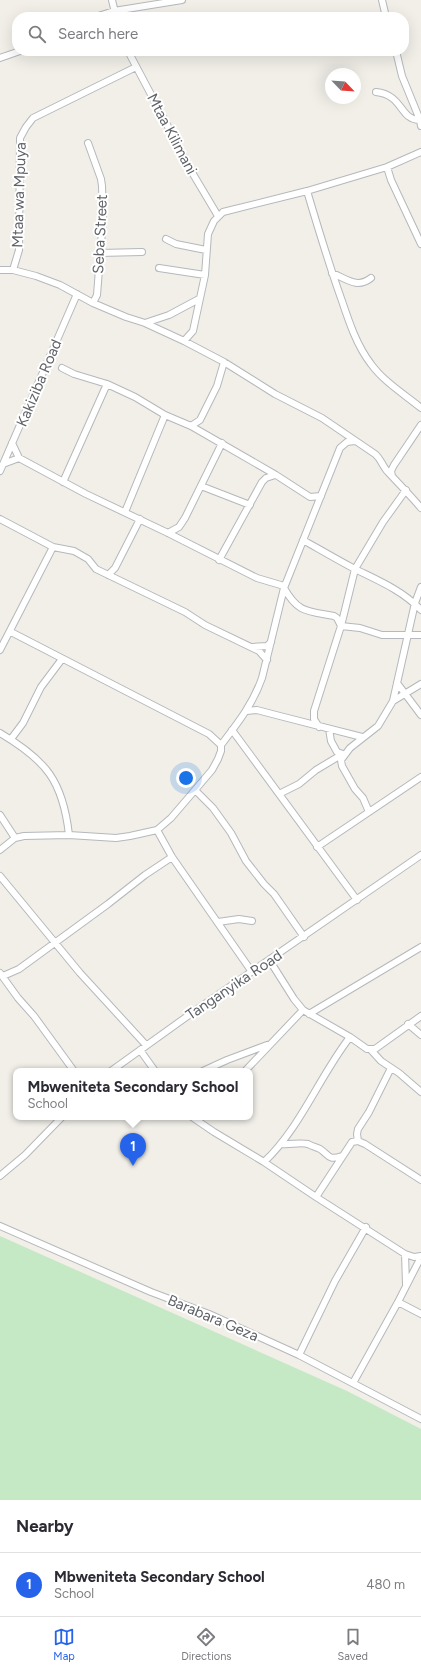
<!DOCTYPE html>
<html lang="en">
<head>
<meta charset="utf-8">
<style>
	:root { --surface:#fff; --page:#f7f7f7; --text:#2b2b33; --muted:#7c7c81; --line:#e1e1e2; --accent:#2563eb }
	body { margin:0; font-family:Figtree,sans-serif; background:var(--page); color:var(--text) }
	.compass { position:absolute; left:325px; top:68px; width:36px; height:36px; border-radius:50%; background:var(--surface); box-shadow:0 4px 16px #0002; rotate:115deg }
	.you { position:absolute; left:186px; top:778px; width:14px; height:14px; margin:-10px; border:3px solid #fff; border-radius:50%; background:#1a73e8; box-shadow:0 0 0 6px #1a73e833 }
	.badge { display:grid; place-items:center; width:26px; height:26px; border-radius:50%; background:var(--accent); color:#fff; font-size:13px; font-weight:700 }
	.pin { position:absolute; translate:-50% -33px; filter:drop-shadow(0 1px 2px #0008) }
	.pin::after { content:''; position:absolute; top:21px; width:14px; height:12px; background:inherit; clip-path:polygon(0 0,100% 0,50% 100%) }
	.popup { position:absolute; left:13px; top:1068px; width:240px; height:52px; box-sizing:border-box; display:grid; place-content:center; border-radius:8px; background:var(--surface); filter:drop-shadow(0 1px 3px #0005); font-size:13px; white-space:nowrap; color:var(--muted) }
	.popup b { font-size:15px; color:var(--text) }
	.popup::after { content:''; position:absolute; left:50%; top:100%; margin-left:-8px; border:8px solid transparent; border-top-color:var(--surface) }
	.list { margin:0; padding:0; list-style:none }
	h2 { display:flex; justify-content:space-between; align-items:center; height:52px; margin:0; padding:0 16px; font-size:17px }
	h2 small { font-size:13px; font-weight:400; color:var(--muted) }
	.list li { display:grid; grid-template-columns:26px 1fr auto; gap:12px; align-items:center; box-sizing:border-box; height:64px; padding:0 16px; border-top:1px solid var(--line) }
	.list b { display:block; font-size:15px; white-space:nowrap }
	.list p { margin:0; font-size:13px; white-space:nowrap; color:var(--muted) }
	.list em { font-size:13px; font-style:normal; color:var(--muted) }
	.icon { flex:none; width:22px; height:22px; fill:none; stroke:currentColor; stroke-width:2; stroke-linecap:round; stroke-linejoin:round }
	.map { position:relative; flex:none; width:421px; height:1500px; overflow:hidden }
	.search { position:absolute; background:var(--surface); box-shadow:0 4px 16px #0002; left:12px; right:12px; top:12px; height:44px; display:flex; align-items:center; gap:10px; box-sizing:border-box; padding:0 14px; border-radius:16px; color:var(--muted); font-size:15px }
	.sheet { height:116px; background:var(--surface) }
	nav { display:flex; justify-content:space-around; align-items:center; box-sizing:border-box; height:56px; border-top:1px solid var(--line); background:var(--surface); font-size:11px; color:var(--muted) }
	nav a { display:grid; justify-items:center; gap:2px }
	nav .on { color:var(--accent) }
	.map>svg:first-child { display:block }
</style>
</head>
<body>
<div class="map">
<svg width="421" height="1500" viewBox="0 0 421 1500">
	<rect width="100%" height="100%" fill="#f1efe8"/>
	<path fill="#c5e8c5" d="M0,1236l347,155 74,38v71h-421z"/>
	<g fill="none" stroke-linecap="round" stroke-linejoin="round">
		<g stroke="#b5b8bc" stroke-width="8">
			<path id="minor" d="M112,0l4,17
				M382,0l4,17
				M95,17l19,-6 68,-11
				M128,51l65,123 25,42
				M396,51l6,25 18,44 1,6
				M0,58l20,-7
				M376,92c28,3 23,28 44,28
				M88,143l13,36 1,7 1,32 -6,77 -4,8
				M387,167l4,13 30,64
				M307,191c11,37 22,74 35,110 7,21 15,45 29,63 13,18 33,30 50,44
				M166,239l10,5 30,6
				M99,253l43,-1
				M159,268l46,7
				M0,270h13l23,6 24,9 33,18 33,14 19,6 39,18 40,21 51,32 47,24 53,36c6,5 8,13 13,18 11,12 22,23 33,36
				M13,270l6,-20 1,-112 6,-11 7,-9 103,-51
				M332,273c15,6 25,16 39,5
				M145,323l24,-8 30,-16
				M184,341l9,-10 12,-56 3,-41 6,-13 9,-9 84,-21 80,-24 34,-15
				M62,368l12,6 33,10 28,13 30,18 26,11 85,49 34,22 11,-1
				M191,426l9,-6 17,-34 7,-24
				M12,443l7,15 67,36 82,39 89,45 27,8
				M3,464l16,-6
				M0,471l77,-177
				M392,476l-1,-5 3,-6 27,-40
				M63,482l44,-98
				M201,486l49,19
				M125,512l40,-97
				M0,519l53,28 21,4 14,8 8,10 89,43 20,13 54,26 8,9
				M168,533l11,-6 6,-9 37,-75
				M303,540c16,9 33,19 50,28 24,12 49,22 68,42
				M219,560l43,-78 4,-4 9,-3
				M108,575l7,-7 25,-49
				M284,588c14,25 23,23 50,28l3,2 4,8 19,2 22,7h39
				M252,647l15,-1 4,-4
				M0,650l53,-103
				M397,683l24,32
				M393,701l28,-17
				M247,711l10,-1 19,5 86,22
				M319,727l-5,-8v-8l27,-85 14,-57 28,-47 23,-32
				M329,729l2,12 6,11 6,2
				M232,730l125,170
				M0,733c46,27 63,48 69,102
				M11,739l12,-16 18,-36 21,-28
				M221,745c16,-21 32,-41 41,-67l22,-90 56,-140 7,-6 8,-1
				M195,790l18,18 18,25 15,28 18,23 10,10 30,43
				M279,794l20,-10 17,-14 25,-15
				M369,812l-6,-14 -8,-9 -13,-23 -1,-6 9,-12 28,-22 15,-25 22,-98 6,-16
				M0,815l15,23
				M157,830l15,27 80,115
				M317,847l104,-70
				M0,850l15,-12 9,-2 45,-1 47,3 14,-2 27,-6 14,-12 24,-28 17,-20 6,-11 3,-8v-6l-12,-11 -198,-102
				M0,876l80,97 66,72
				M218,922l21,-3 13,2
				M270,961l24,38 9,11 47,27 17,12h8l46,-33
				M0,973l18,25 16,18 40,55
				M3,976l16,-7 89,-65 37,-29 27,-18
				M309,1014l112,-67
				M408,1024l13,11
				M140,1050l15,21
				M371,1050l10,11 18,12 22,19
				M111,1071l85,-61 225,-155
				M203,1071l24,-11 40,-15
				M245,1071l58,-61
				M192,1117l22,15 50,30 52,35 89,57 9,3 7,-1
				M358,1141l-1,-7 1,-5 11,-17 22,-44
				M282,1144c8,1 18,-2 26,0 3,2 8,3 12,5 9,6 8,12 22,7
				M264,1162c37,-35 55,-85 86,-125
				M0,1176l25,-21 37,-38
				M316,1197l36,-55 6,-1 7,3 56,36
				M0,1226l151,66 58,22 90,41 122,64
				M405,1254l1,30
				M398,1302l23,12
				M299,1355l36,-74 31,-54
				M353,1383l45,-81 23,-45"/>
		</g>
		<use href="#minor" stroke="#fff" stroke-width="6"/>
	</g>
	<g text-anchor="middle" stroke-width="4" stroke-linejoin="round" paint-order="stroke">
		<g font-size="15" fill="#5f6368" stroke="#fff">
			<text transform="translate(172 134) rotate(62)" y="5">Mtaa Kilimani</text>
			<text transform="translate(19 195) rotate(-88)" y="5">Mtaa wa Mpuya</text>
			<text transform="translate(100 234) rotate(-87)" y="5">Seba Street</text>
			<text transform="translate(39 383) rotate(-67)" y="5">Kakiziba Road</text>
			<text transform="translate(234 985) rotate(-34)" y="5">Tanganyika Road</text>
			<text transform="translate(213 1318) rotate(23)" y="5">Barabara Geza</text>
		</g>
	</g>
</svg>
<svg class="compass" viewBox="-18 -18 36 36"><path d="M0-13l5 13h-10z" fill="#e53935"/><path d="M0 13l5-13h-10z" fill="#7c7c81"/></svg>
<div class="you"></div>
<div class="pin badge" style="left:133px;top:1166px">1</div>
<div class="popup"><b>Mbweniteta Secondary School</b>School</div>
<div class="search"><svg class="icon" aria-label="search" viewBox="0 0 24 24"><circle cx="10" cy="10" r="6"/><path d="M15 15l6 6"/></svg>Search here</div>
</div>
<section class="sheet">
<h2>Nearby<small></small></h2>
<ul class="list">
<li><span class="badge">1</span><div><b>Mbweniteta Secondary School</b><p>School</p></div><em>480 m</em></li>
</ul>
</section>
<nav>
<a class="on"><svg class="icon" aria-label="map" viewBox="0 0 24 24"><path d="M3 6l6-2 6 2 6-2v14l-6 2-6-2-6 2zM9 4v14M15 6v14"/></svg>Map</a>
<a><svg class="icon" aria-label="directions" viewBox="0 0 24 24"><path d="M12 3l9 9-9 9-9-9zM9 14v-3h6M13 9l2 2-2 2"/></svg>Directions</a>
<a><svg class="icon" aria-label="saved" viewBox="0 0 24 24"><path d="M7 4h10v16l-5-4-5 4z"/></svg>Saved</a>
</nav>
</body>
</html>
